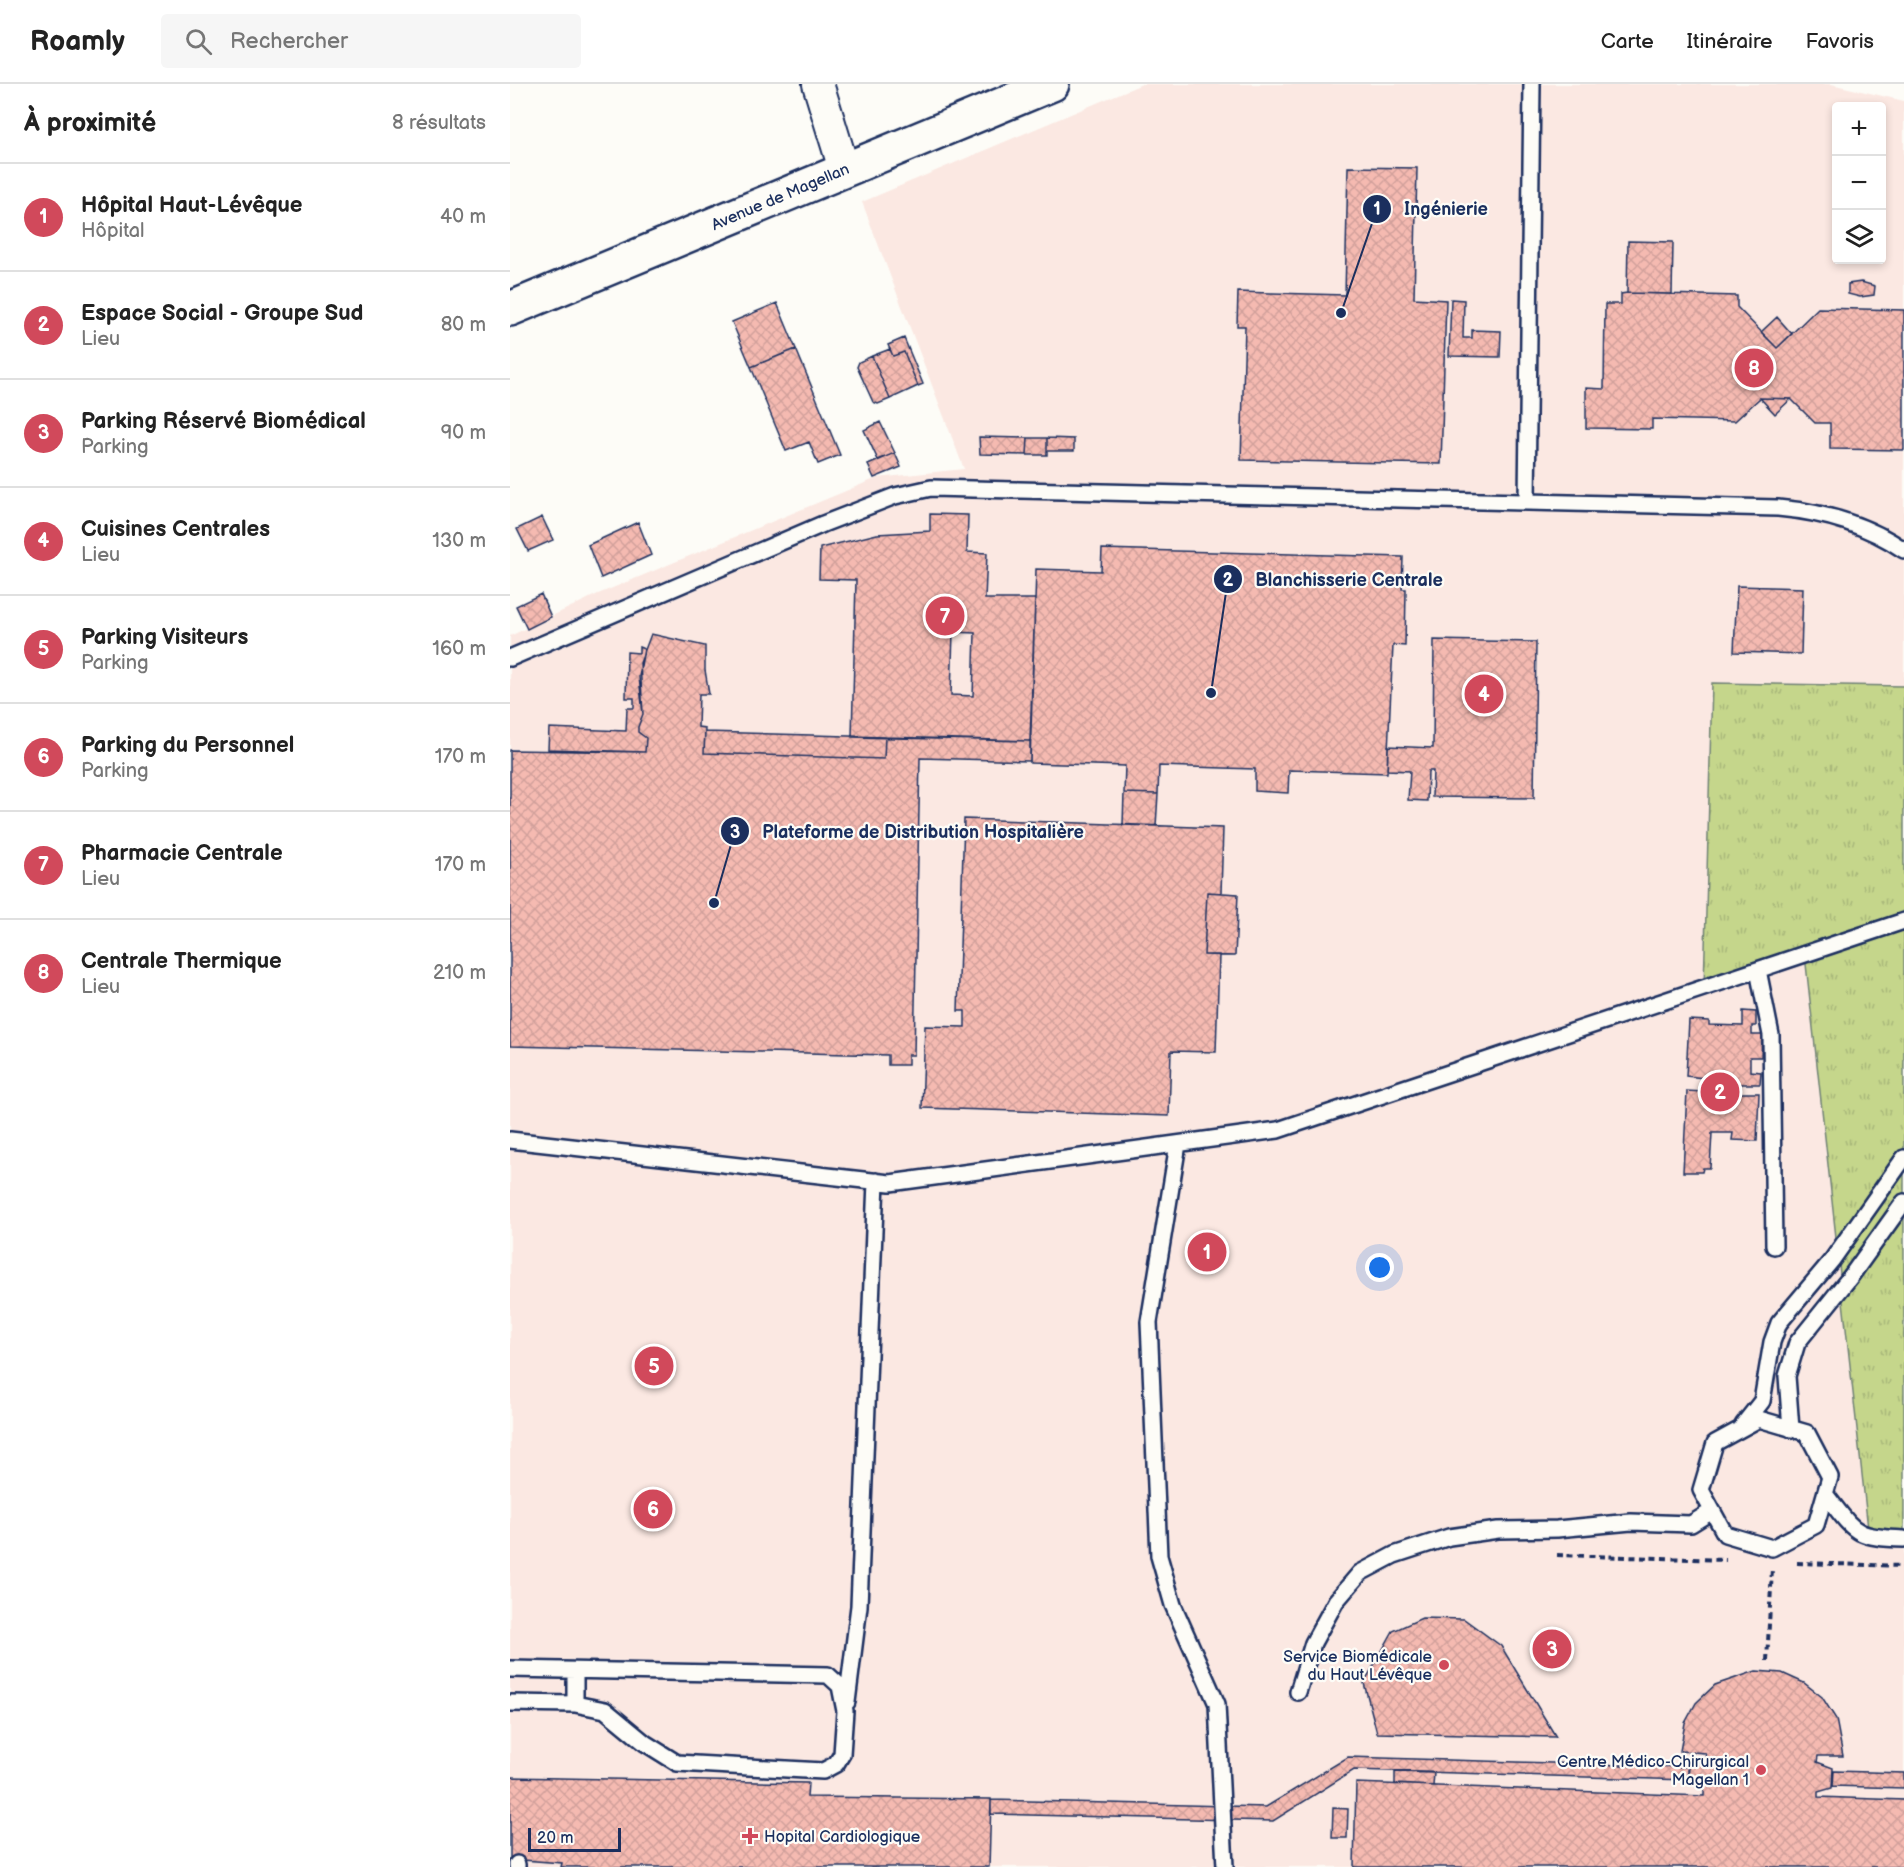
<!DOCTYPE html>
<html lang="fr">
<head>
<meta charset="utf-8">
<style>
	:root { --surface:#fff; --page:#f6f6f6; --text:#222; --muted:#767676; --line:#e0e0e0; --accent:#d1495b }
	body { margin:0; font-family:"Balsamiq Sans",sans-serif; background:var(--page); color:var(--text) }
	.controls { position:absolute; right:18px; top:18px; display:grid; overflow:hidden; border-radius:6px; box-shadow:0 3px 9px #0003 }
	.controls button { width:54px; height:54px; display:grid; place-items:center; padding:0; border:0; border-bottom:2px solid var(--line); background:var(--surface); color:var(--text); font:30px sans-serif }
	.scale { position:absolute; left:18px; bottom:15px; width:93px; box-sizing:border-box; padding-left:6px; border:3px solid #1b2f5e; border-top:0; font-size:16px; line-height:21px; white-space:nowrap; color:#1b2f5e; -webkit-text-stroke:4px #fdfcf7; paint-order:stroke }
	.you { position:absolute; left:870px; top:1184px; width:21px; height:21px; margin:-15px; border:4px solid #fff; border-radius:50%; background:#1a73e8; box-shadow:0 0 0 9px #1a73e833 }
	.badge { display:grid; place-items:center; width:39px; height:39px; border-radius:50%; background:var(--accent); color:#fff; font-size:20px; font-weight:700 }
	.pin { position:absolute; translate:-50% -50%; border:3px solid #fff; box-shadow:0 2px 6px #0006 }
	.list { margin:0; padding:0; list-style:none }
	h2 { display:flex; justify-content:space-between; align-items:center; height:78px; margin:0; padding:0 24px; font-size:26px }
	h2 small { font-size:20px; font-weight:400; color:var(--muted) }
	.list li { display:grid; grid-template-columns:39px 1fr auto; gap:18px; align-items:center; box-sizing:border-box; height:108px; padding:0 24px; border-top:2px solid var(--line) }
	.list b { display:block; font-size:22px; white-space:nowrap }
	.list p { margin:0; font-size:20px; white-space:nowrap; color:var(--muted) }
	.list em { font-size:20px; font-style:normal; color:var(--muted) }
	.icon { flex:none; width:33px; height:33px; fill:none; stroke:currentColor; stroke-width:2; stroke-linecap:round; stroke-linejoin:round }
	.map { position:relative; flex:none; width:1394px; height:1783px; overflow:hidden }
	header { display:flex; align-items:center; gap:36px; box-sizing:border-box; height:84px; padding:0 30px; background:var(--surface); border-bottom:2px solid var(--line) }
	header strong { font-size:28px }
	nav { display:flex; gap:33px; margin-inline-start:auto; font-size:21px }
	.search { width:420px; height:54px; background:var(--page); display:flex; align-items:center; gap:15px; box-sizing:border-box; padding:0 21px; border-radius:6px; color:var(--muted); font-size:22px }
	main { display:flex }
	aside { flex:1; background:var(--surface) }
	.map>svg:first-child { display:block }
</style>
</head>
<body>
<header>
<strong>Roamly</strong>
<div class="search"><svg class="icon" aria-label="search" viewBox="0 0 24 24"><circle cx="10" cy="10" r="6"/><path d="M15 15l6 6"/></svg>Rechercher</div>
<nav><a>Carte</a><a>Itinéraire</a><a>Favoris</a></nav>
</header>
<main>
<aside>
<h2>À proximité<small>8 résultats</small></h2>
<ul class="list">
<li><span class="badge">1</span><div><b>Hôpital Haut-Lévêque</b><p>Hôpital</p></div><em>40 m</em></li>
<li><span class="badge">2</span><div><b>Espace Social - Groupe Sud</b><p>Lieu</p></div><em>80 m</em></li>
<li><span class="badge">3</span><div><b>Parking Réservé Biomédical</b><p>Parking</p></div><em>90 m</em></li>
<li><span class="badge">4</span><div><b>Cuisines Centrales</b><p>Lieu</p></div><em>130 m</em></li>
<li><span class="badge">5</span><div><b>Parking Visiteurs</b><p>Parking</p></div><em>160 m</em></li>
<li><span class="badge">6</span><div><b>Parking du Personnel</b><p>Parking</p></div><em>170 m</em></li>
<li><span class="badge">7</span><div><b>Pharmacie Centrale</b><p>Lieu</p></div><em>170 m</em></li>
<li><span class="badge">8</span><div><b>Centrale Thermique</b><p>Lieu</p></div><em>210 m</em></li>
</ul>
</aside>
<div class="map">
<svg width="1394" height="1783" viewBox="0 0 1394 1783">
	<defs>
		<pattern id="grass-tufts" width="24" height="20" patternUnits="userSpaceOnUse" patternTransform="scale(1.5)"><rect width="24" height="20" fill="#c5d68b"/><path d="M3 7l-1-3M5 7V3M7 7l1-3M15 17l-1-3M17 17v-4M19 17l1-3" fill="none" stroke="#a9b87a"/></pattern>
		<pattern id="building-cross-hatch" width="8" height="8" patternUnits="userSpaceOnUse" patternTransform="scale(1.5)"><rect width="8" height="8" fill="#f5bab1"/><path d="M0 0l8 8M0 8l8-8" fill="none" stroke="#d1a09b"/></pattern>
	</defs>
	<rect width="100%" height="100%" fill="#fdfcf7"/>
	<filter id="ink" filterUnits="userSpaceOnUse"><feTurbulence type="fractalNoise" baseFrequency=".0167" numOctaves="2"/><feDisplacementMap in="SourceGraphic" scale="12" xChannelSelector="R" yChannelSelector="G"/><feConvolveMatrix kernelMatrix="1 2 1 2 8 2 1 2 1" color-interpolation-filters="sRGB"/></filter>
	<g filter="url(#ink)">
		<path fill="#fbe8e2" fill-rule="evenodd" d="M632,0h689l73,17v1766h-1394v-1231l88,-42 279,-116 87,-9 -102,-267zM1326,22h46v154h-46z"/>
		<path fill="url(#grass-tufts)" stroke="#708274" stroke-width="1.5" d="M1202,599l192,3v853l-35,-1 -64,-583 -101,33z"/>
		<path fill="url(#building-cross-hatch)" stroke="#1b2f5e" stroke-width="1.5" fill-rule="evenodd" d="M838,83l69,1 -3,130 32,2 -5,164 -200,-4 4,-134h-8l1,-34 107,3z
			M1118,157l45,1 -1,52 -45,-1z
			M1351,198l14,4 -1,9 -14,2 -12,-3v-10z
			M1117,209l110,3v11l40,41 41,-40 86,2v140l-74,-1v-26h-15l-24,-24 -31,-1 -25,23 -83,-2v10l-66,-1v-40l18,1 1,-85h16v-10z
			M941,215l13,1 -1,38h9v-8l29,1 -1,26 -51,-1z
			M267,219l19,46 -45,18 -19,-45z
			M1267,233l15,17 -15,14 -16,-16z
			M394,254l19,46 -5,2 -14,-34 -11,4 -5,-11z
			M286,265l44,106 -22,9 -9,-22 -23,9 -35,-84z
			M380,265l3,7 11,-4 14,34 -28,13 -18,-43z
			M362,272l18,43 -12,5 -5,-2 -16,-35 2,-5z
			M1250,314l31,1 -16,15z
			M370,338l15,31 -17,7 -14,-30z
			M469,353l49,1 -1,17 -47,-1z
			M518,354h19v17h-20z
			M537,354l27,1v12h-27z
			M385,369l6,14 -27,11 -6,-13z
			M420,430l38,1 -1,37 20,1 -2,46h50l-5,142 -178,-4 4,-157 -37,-1 1,-31 57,-14 53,-3zM443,548l22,1 -2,63 -22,-1z
			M32,433l11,23 -25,11 -11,-22z
			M128,438l13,33 -50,23 -13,-33z
			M592,465l301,8 -1,32h4l-1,57 -12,-1 -6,128 -98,-3 -1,23 -33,-2v-22l-96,-3 -1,28 -34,-1 1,-27 -95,-3 6,-194 65,2z
			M1227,502l66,2 -2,66 -67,-2z
			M31,510l10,23 -24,12 -11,-23z
			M141,550l54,12v24l4,24h-10l-1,33 7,1 -1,25 180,6 1,-22 145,4v20l-110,-3 -6,297h-6v10h-20v-10l-378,-9v-296l135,2 1,-14 -8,-6v-5l5,-13 -3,-51z
			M924,556l102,2 -2,156 -102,-1 1,-26h-5l-1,30 -19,-1 2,-29 -23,-1 1,-24 45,2z
			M129,563l5,2 -5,28 4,37 -5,13v5l8,6 -1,14 -97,-3 1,-21 77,3 1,-23h7v-10h-8l1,-46 12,1z
			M195,648l180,5 -1,22 -180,-6z
			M614,709l34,1 -2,32 -33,-1z
			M454,735l259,9 -2,65 -14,-1 -3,63h15l-3,97 -45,-1 -2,65 -247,-8 3,-82 40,1v-16h-7z
			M697,808l31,2 -3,62 -31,-1z
			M1233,927l13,1v14h-4v9h10l-1,22h-11v14l11,1 -1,12h-23l-1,9h23l-2,48 -25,-1 1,-7h-21l-2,35h-7l-1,4h-19l4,-81 16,1 1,-14 -18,-2 3,-56 20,1v4l34,1z
			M912,1534l42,1 37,27 55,91 -179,-4 -13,-50 29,-52z
			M1246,1587l26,2 22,10 18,14 14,22 7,37h-25l-1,6 16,6 -1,20 -14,4v5l86,3v67h-550l2,-84 348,13v-7l-16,-7 1,-17 17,-6 -1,-6 -25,-2 5,-28 11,-20 19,-18z
			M838,1673l340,10v13l-334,-10 -81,51 -282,-7v-14l275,7z
			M1324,1687l70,2v15l-71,-2z
			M885,1688l39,1 -1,13 -38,-2z
			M0,1693l298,6 -1,14 184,2 -2,68h-428l1,-4 -52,-4z
			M823,1724l15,1 -1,29h-15z"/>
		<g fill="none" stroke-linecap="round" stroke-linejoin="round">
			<g stroke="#1b2f5e" stroke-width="20">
				<path id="service" d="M1017,417l5,-417
					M0,574l313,-134 72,-28 36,-8 847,20c45,4 88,16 126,42
					M1248,886l13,65 3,211
					M0,1056l380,43 388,-53 626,-209
					M668,1060l-29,178 10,234 14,49 44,99 8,163
					M1249,1335l48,14 23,44 -14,48 -44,23 -47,-14 -24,-44 14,-47z
					M1233,1341l19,-24 10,-59 7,-19 53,-63 72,-102
					M1281,1345l-4,-53 10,-33 54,-67 53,-74
					M1315,1410c31,39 28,43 79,45
					M0,1585l318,6 12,11 5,25 -3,43 -6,10 -13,7 -146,-8 -32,-20 -40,-33 -30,-6 -65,-1
					M788,1608l15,-49 23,-42 24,-28 34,-18 55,-18 49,-7 59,-1 74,-7 60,2 21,-13
					M337,1618l12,-96 17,-425
					M65,1620v-33
					M7,1783v-3"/>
			</g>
			<g stroke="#1b2f5e" stroke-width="34">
				<path id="minor" d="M308,0l26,85"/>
			</g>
			<g stroke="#1b2f5e" stroke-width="38">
				<path id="tertiary" d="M0,225l542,-225"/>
			</g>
			<path stroke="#1b2f5e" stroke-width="4" stroke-dasharray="6 4.5" stroke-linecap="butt" d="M1047,1471l169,5
				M1287,1479l107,3
				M1257,1577l5,-92"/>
			<use href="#service" stroke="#fdfcf7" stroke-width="15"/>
			<use href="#minor" stroke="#fdfcf7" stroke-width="30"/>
			<use href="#tertiary" stroke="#fdfcf7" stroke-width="33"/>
		</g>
	</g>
	<g fill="#d1495b" stroke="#fdfcf7" stroke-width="2">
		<circle cx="934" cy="1581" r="6"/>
		<circle cx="1251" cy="1686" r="6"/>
		<path d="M237 1743h6v6h6v6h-6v6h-6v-6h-6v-6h6z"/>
	</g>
	<g text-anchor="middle" stroke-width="4.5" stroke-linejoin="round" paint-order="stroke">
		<g font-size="16" fill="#1b2f5e" stroke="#fdfcf7">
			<text transform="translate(270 112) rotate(-23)" y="6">Avenue de Magellan</text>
		</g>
		<g font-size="16" fill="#1b2f5e" stroke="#fdfcf7" text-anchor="end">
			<text x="922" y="1578">Service Biomédicale<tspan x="922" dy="18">du Haut Lévêque</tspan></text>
			<text x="1239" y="1683">Centre Médico-Chirurgical<tspan x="1239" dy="18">Magellan 1</tspan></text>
			<text x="254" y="1758" text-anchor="start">Hopital Cardiologique</text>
		</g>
	</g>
	<path fill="none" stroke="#1b2f5e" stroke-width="2" d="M831 229L867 125M701 609L718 495M204 819L225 747"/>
	<g fill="#1b2f5e" stroke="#fdfcf7" stroke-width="2">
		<circle cx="831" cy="229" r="6"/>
		<circle cx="701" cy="609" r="6"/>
		<circle cx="204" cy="819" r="6"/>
		<circle cx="867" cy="125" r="15"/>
		<circle cx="718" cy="495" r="15"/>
		<circle cx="225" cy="747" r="15"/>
	</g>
	<g font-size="18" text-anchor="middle" font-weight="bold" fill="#fff">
		<text x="867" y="131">1</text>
		<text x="718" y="502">2</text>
		<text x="225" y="754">3</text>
	</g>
	<g font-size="18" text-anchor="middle" font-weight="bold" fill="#1b2f5e" stroke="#fdfcf7" stroke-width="4.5" stroke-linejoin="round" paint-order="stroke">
		<text x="936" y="131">Ingénierie</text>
		<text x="839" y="502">Blanchisserie Centrale</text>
		<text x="413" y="754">Plateforme de Distribution Hospitalière</text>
	</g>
</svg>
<div class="controls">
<button>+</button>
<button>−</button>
<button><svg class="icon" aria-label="layers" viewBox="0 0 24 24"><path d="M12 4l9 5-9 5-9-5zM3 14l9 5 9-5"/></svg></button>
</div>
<div class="scale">20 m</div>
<div class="you"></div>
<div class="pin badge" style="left:697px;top:1168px">1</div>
<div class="pin badge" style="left:1210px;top:1008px">2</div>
<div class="pin badge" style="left:1042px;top:1565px">3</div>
<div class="pin badge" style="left:974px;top:610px">4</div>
<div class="pin badge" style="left:144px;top:1282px">5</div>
<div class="pin badge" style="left:143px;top:1425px">6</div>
<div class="pin badge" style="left:435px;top:532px">7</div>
<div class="pin badge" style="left:1244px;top:284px">8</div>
</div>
</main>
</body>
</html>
